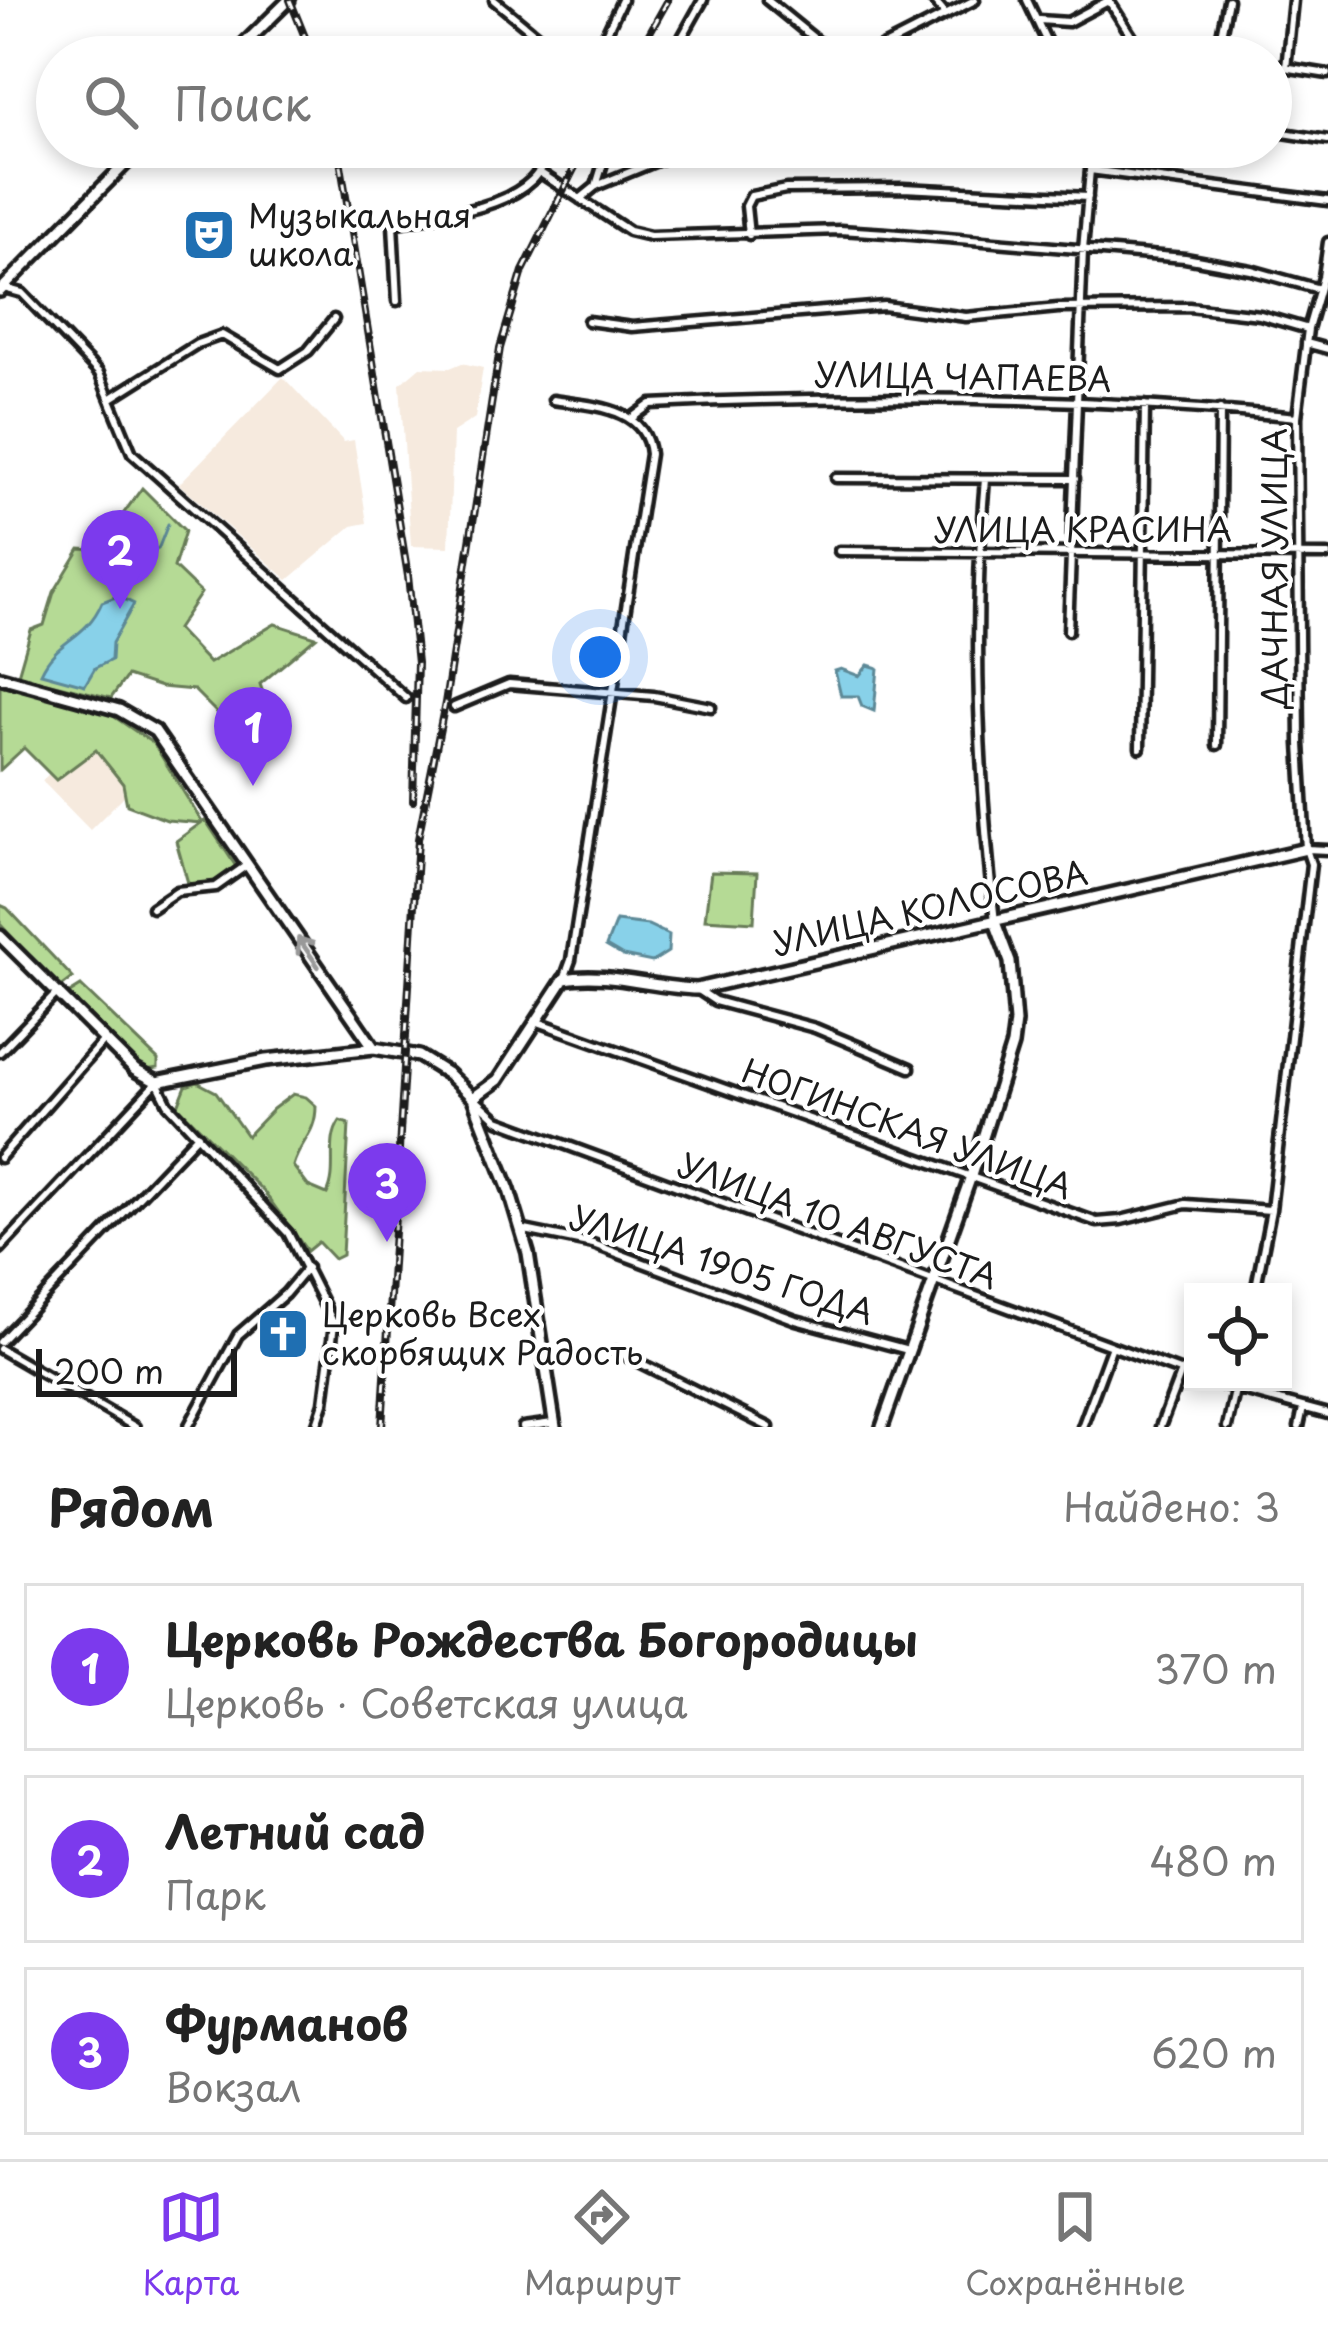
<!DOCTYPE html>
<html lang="ru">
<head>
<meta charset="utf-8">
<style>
	:root { --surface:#fff; --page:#f2f2f2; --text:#222; --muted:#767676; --line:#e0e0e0; --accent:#7c3aed }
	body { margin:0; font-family:"Playpen Sans",sans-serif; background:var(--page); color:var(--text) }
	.controls { position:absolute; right:36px; bottom:36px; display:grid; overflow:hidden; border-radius:0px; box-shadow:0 6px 18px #0003 }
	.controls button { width:108px; height:108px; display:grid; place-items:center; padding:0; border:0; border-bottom:3px solid var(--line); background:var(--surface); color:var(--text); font:60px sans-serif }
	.scale { position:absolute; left:36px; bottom:30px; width:201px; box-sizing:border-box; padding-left:12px; border:6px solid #1c1c1c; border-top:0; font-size:33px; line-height:42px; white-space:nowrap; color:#1c1c1c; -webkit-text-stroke:9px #fff; paint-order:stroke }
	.you { position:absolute; left:600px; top:657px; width:42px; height:42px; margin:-30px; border:9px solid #fff; border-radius:50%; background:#1a73e8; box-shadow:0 0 0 18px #1a73e833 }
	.badge { display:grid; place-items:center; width:78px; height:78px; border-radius:50%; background:var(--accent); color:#fff; font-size:39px; font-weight:700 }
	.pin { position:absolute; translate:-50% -99px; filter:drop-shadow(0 3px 6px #0008) }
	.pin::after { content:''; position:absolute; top:63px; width:42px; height:36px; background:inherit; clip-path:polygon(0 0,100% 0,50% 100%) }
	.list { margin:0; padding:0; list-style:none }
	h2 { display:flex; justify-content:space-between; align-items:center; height:156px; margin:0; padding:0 48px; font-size:51px }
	h2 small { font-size:39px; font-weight:400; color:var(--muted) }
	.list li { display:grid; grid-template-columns:78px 1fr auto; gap:36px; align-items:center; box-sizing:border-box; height:168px; margin:0 24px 24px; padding:0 24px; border:3px solid var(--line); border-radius:0px }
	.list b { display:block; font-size:45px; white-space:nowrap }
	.list p { margin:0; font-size:39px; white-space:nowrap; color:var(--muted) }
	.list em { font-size:39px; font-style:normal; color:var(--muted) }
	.icon { flex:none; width:66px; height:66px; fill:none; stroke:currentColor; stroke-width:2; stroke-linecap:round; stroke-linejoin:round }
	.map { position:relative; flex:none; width:1328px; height:1427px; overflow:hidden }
	.search { position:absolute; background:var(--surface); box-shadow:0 6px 18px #0003; left:36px; right:36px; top:36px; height:132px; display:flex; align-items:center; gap:30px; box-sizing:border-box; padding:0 42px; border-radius:66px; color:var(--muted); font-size:45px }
	.sheet { height:732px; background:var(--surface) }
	nav { display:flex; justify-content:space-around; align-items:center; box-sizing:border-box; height:168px; border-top:3px solid var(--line); background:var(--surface); font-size:33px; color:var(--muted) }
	nav a { display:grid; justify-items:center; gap:6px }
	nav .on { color:var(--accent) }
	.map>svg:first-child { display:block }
</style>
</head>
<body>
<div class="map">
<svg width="1328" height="1427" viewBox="0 0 1328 1427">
	<rect width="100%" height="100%" fill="#fff"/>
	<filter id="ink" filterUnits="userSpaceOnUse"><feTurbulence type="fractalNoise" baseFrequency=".00833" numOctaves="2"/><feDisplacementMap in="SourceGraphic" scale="24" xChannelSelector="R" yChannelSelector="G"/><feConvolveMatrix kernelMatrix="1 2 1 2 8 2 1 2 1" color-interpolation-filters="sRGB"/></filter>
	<g filter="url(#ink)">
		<path fill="#f6eade" d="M462,363l21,5 -8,50 -22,14 -4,115 -38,-1 -11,-162 20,-17 30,1z
			M283,377l61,65 10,-2 13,83 -15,3 -64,54 -109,-96z
			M80,741l15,7 39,38 -44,44 -48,-49z"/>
		<path fill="#b5da95" stroke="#687b58" stroke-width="3" d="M142,488l43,43 -11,36 27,26 -24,36 32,34 66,-39 41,13 -56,47 11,32 -37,14 -40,-40 -33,-3 -34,-11 -16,22 -93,-23 13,-45 13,-5 10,-33 26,-43 17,1z
			M0,685l106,26 48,33 48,78 4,-1 31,47 -33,19 -16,-4 -12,-42 25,-18 -34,-3 -40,-15 -4,-21 -27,-34 -40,30 -32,-32 -24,22z
			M711,872l46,1 -3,49 -49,-3z
			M0,905l7,3 66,70 -13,10 -60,-64z
			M81,986l77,74v8l-12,2 -78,-76z
			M197,1082l19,10 31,44 26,-27 20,-15 13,3 10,9c0,28 -15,34 -23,60l15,20 19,8c12,-23 -2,-52 13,-73l9,3 -7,131 -8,4 -16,-17 -11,9 -43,-59 -86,-86 8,-20z"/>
		<path fill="#88d1e9" stroke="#5d8997" stroke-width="3" d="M118,596l16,8 -22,39 -1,17 -16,8 -10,17 -44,-12c15,-34 45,-33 61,-71z
			M868,665l10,3 -4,43 -12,-5 -4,-10h-17l-6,-25 6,-2 18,7z
			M616,921l32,4 21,10 -1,17 -16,10 -29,-6 -17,-10z"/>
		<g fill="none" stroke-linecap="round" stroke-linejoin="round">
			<path stroke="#5d8997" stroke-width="3" d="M118,596v-8l41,-41 9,-23"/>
			<g stroke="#1c1c1c" stroke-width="15">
				<path id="minor" d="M494,0l69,57
					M767,0l70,57
					M933,0l13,15
					M1027,0l27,57
					M1109,1l27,42 14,7 72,7
					M1039,20l29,2 40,-21
					M677,48l18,9
					M1217,55l11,-55
					M595,57l27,-57
					M671,57l32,-57
					M863,57l112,-57
					M1271,65l57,9
					M1286,68l7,-68
					M1271,131l57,9
					M1090,170l238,31
					M539,172l90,59 21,5 190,-6 47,3 298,25 66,12 68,19
					M596,186l12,-39
					M580,199l16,-13 95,-39
					M749,235l-3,-29 5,-10 35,-7 117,-1 185,9
					M4,288l18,5 77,80 33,80 274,245
					M397,301l-4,-77c42,-9 106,-12 139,-44 9,-9 14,-21 19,-33
					M588,321l44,6 252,-21 82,11 92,-9 131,-1 71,8 48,14
					M1306,343l22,6
					M113,397l84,-53 25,-9 58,34 28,-18 26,-32
					M553,400c38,6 93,6 97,54l-79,506 -7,19
					M632,418l19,-14c215,-10 432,-8 646,13
					M836,478l239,1
					M985,479c-13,148 -7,296 10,443
					M839,551l489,4
					M1068,631l15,-381 9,-103
					M454,707l55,-23 145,12 57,11
					M1217,745l3,-336
					M1140,748l5,-343
					M1306,849l22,1
					M152,908l25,-17 39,-4 31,-22
					M697,989l18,12 100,27 95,40
					M538,1022l559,200 24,-2 65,-16 85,6
					M0,1052l58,-60
					M476,1100l22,20 695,256
					M0,1158l104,-118
					M520,1229l73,15 203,76 112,30
					M0,1249l157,-167 11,22 120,129 46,91 -10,79 -8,24
					M1255,1292l16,-82 40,-346 -5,-15 -6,-105 -3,-327 11,-88 15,-52 5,-35
					M0,1342l198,-207
					M0,1349l135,78
					M616,1351l153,76
					M1210,1382l118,32
					M188,1427l50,-92 47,-41 22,-26
					M523,1427l30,-4
					M1082,1427l30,-81
					M1160,1427l21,-55
					M1227,1427l10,-45
					M1299,1427l4,-19"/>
			</g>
			<g stroke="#1c1c1c" stroke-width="18">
				<path id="major" d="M231,57l58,-57
					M0,291l142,-144
					M0,677l119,33 36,21 219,317
					M0,936l135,134 22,12 109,-22 108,-12 45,8 29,18 25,24 36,92 19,63 27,174
					M473,1098l25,-18 66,-101c43,-8 89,9 133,10l609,-140
					M882,1427l88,-248 42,-134 3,-23 -5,-60 -15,-40"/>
			</g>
			<use href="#minor" stroke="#fff" stroke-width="6"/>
			<use href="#major" stroke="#fff" stroke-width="9"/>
			<g stroke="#1c1c1c" stroke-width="8">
				<path id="rail" d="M290,0l23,57
					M636,57l32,-57
					M338,147l70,429 9,87 -4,138
					M382,1427l36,-588 27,-136 55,-355 23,-77 62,-124"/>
			</g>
			<use href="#rail" stroke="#fff" stroke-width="3" stroke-dasharray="9" stroke-linecap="butt"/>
		</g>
		<defs><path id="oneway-shaft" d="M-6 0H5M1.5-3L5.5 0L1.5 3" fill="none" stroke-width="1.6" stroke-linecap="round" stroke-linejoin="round" transform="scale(3)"/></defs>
		<use stroke="#999" href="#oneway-shaft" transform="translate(308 952) rotate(-125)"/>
	</g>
	<defs>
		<g id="theatre-square" transform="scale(2.7)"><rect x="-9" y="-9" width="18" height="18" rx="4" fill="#1f6fb2" stroke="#fff"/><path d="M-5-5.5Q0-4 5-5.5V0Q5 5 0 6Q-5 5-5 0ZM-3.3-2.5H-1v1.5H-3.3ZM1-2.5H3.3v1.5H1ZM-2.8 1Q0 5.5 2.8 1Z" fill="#fff"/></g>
		<g id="church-square" transform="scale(2.7)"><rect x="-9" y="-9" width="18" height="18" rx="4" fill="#1f6fb2" stroke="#fff"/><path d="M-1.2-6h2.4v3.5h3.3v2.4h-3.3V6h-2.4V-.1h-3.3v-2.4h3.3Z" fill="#fff"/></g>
	</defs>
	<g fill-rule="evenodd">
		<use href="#theatre-square" x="209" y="235"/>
		<use href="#church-square" x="283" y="1334"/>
	</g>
	<g text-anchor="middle" stroke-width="9" stroke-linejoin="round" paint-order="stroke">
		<g font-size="33" fill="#1c1c1c" stroke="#fff" text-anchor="start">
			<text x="248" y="228">Музыкальная<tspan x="248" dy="38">школа</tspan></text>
			<text x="322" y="1327">Церковь Всех<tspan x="322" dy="38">скорбящих Радость</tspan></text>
		</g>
		<g font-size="33" fill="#1c1c1c" stroke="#fff">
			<text transform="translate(963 377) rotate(1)" y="12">УЛИЦА ЧАПАЕВА</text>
			<text x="1083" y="542">УЛИЦА КРАСИНА</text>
			<text transform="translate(1275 568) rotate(-90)" y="12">ДАЧНАЯ УЛИЦА</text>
			<text transform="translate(930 908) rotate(-13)" y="12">УЛИЦА КОЛОСОВА</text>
			<text transform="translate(907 1129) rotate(20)" y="12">НОГИНСКАЯ УЛИЦА</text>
			<text transform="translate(838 1221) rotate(20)" y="12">УЛИЦА 10 АВГУСТА</text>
			<text transform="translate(722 1265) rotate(18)" y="12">УЛИЦА 1905 ГОДА</text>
		</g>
	</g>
</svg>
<div class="controls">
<button><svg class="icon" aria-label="locate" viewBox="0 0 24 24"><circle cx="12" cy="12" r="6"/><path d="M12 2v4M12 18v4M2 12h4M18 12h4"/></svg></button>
</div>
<div class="scale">200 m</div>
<div class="you"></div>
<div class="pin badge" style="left:253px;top:786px">1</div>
<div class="pin badge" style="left:120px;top:609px">2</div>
<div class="pin badge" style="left:387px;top:1242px">3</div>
<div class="search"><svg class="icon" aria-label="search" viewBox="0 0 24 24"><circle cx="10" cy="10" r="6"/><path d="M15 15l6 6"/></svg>Поиск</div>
</div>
<section class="sheet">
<h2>Рядом<small>Найдено: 3</small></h2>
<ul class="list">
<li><span class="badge">1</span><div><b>Церковь Рождества Богородицы</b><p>Церковь · Советская улица</p></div><em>370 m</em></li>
<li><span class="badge">2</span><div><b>Летний сад</b><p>Парк</p></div><em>480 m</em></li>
<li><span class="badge">3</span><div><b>Фурманов</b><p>Вокзал</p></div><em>620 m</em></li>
</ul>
</section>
<nav>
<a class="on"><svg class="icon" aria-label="map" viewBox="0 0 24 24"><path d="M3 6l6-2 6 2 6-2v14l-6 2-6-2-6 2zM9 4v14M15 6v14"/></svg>Карта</a>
<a><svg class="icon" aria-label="directions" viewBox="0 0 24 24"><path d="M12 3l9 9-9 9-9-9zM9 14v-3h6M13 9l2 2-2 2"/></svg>Маршрут</a>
<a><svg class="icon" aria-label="saved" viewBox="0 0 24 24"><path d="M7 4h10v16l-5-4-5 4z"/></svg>Сохранённые</a>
</nav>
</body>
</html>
